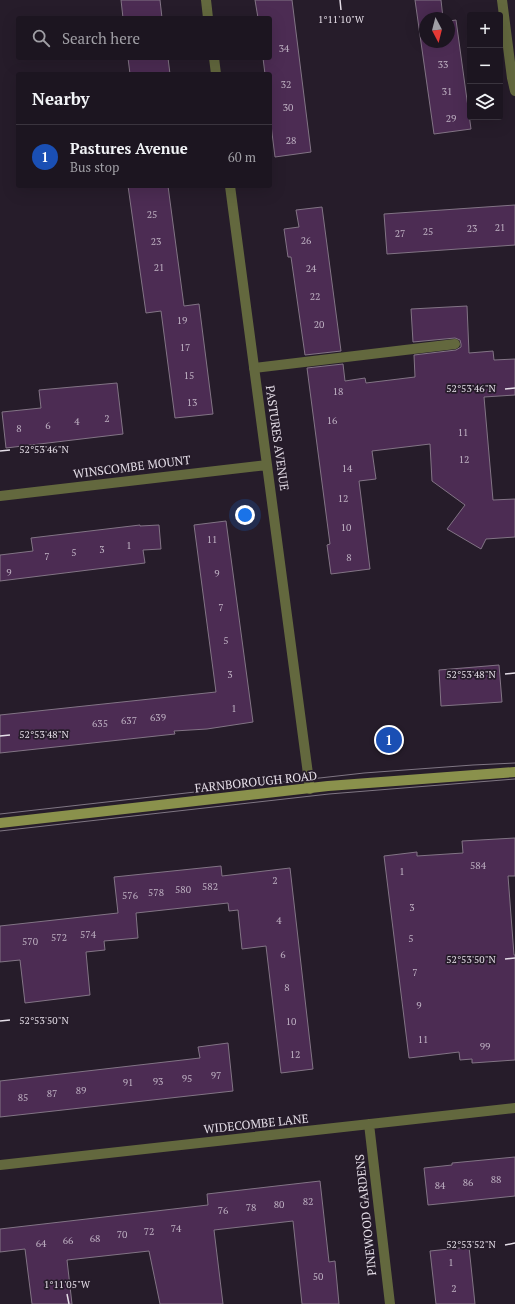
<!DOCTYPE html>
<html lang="en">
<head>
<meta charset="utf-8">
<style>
	:root { --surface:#1c1520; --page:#251e29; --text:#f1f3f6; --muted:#a09fa5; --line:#3a343e; --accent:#ea580c }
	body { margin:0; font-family:"PT Serif",serif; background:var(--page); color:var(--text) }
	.controls { position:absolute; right:12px; top:12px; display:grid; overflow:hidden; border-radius:4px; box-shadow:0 4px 16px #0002 }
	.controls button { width:36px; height:36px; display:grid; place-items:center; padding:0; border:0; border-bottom:1px solid var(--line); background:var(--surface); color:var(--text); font:20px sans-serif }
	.compass { position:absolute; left:419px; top:12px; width:36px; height:36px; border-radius:50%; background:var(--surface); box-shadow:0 4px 16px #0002; rotate:173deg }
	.you { position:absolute; left:245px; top:515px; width:14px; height:14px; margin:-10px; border:3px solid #fff; border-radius:50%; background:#1a73e8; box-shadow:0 0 0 6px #1a73e833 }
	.badge { display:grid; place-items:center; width:26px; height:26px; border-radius:50%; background:var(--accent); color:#fff; font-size:13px; font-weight:700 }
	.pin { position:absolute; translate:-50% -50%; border:2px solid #fff; box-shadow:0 1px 4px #0006 }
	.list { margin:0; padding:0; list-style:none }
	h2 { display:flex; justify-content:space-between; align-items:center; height:52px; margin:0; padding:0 16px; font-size:17px }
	h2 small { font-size:13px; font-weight:400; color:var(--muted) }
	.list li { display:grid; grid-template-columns:26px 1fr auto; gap:12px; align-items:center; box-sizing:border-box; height:64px; padding:0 16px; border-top:1px solid var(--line) }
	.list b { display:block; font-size:15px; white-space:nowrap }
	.list p { margin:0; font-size:13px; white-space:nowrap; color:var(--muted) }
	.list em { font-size:13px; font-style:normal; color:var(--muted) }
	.icon { flex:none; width:22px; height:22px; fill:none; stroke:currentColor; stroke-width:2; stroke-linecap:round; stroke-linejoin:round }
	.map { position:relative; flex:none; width:515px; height:1304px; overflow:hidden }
	.search { position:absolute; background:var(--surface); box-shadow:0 4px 16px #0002; left:16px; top:16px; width:256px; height:44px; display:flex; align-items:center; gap:10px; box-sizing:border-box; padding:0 14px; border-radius:4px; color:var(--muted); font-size:15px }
	.panel { position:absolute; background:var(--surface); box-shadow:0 4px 16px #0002; left:16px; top:72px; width:256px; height:116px; border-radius:4px }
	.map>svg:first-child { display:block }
</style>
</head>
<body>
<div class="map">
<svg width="515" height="1304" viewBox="0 0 515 1304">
	<rect width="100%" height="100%" fill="#261c2a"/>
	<path fill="#4c2c53" stroke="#827485" d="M121,0h39l2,18h-39z
		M255,0h37l19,152 -36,5 -5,-40v-43h-5l-2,-16h7v-40h-12z
		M415,0h26l2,18h-18v24h24v-21l7,-1 15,109 -37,5z
		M128,58h40l2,16h-40z
		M128,186h40l16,120 15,-2 14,110 -38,4 -14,-107 -15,2z
		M515,205v40l-128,9 -3,-40z
		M322,207l19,144 -36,4 -14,-98h-3l-4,-28 15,-2 -3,-17z
		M467,306l2,47 24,-2 1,9 21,-1v36l-31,2 9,103 22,-1v38l-29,2 -5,10 -34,-20 18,-24 -33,-24 -2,-37 -58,7 4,28 -17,2 11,88 -39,5 -4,-29 3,-1 -23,-176 36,-4 2,17 20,-3 1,5 49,-6 -1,-22 42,-5 5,-3v-3l-1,-4 -5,-2 -42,4 -2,-33z
		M117,383l6,51 -117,14 -4,-36 39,-4 -2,-18z
		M226,521l27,201 -46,7 -33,2 1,3 -175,19v-38l216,-23 -22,-167z
		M140,525v1l19,-1 2,24 -18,1 2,13 -145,18v-26l33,-4 -2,-13z
		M499,665l3,37 -61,4 -2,-36z
		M515,838v38h-7l6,79h1v105l-43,3v-4l-12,1 -1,-8 -50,6 -25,-202 33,-4v4l46,-3 -1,-12z
		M221,866l1,10 68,-8 23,201 -32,4 -15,-127 -24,3 -4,-39 -9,1 -1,-8 -92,10 2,25 -34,3 1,9 -19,2 4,43 -65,8 -5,-43 -20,2v-36l118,-13 -4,-36z
		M228,1043l5,48 -233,26v-36l200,-23 -2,-11z
		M515,1157v39l-87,9 -4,-37 28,-3v-2z
		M320,1181l9,81 6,-1 4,43h-37l-9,-83 -79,9 9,74h-63l-11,-53 -82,9 5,44h-40l-7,-55 -25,3v-23l208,-24 -1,-11z
		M469,1247l6,57h-39l-6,-53z"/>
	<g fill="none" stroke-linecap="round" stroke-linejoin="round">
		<path stroke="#63683e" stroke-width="10" d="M254,368l201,-24"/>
		<path stroke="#63683e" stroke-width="10" d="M206,0l2,18
			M502,0l10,78 3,13
			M214,58l2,16
			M230,186l80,603
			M0,496l267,-31
			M369,1124l21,180
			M0,1165l515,-57"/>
		<path stroke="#8a914c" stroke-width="10" d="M0,823l328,-37 187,-14"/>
		<path stroke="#7f7683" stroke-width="1" d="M0,814l364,-41 109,-8 42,-2
			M0,831l329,-37 186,-15"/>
	</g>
	<path fill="none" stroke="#e4dde7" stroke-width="1.5" d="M340,0l1,10M505,389l10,-1M0,451l10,-1M505,674l10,-1M0,736l10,-1M505,959l10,-1M0,1021l10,-1M505,1245l10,-2M67,1294l2,10"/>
	<g text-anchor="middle" stroke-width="3.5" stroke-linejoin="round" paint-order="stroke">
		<g font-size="10" fill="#beb1c2">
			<text x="284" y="52">34</text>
			<text x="443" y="68">33</text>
			<text x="286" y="88">32</text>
			<text x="447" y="95">31</text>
			<text x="288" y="111">30</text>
			<text x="451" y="122">29</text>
			<text x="291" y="144">28</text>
			<text x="152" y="218">25</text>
			<text x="500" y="231">21</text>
			<text x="472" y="232">23</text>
			<text x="428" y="235">25</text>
			<text x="400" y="237">27</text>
			<text x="306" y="244">26</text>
			<text x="156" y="245">23</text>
			<text x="159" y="271">21</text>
			<text x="311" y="272">24</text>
			<text x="315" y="300">22</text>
			<text x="182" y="324">19</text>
			<text x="319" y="328">20</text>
			<text x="185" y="351">17</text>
			<text x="189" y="379">15</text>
			<text x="338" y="395">18</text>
			<text x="192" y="406">13</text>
			<text x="107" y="422">2</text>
			<text x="332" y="424">16</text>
			<text x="77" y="425">4</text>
			<text x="48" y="429">6</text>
			<text x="19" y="432">8</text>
			<text x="463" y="436">11</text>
			<text x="464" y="463">12</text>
			<text x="347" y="472">14</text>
			<text x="343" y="502">12</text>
			<text x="346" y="531">10</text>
			<text x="212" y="543">11</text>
			<text x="129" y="549">1</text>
			<text x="102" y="553">3</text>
			<text x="74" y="556">5</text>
			<text x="47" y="560">7</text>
			<text x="349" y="561">8</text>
			<text x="9" y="576">9</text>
			<text x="217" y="577">9</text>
			<text x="221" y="611">7</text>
			<text x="226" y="644">5</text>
			<text x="230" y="678">3</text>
			<text x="234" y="712">1</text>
			<text x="158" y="721">639</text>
			<text x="129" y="724">637</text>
			<text x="100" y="727">635</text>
			<text x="478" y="869">584</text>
			<text x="402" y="875">1</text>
			<text x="275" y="884">2</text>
			<text x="210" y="890">582</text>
			<text x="183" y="893">580</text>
			<text x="156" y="896">578</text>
			<text x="130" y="899">576</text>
			<text x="412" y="911">3</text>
			<text x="279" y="924">4</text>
			<text x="88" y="938">574</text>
			<text x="59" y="941">572</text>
			<text x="411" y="942">5</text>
			<text x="30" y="945">570</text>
			<text x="283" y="958">6</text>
			<text x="415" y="976">7</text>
			<text x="287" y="991">8</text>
			<text x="419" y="1009">9</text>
			<text x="291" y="1025">10</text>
			<text x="423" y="1043">11</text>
			<text x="485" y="1050">99</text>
			<text x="295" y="1058">12</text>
			<text x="216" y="1079">97</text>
			<text x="187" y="1082">95</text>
			<text x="158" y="1085">93</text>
			<text x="128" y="1086">91</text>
			<text x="81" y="1094">89</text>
			<text x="52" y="1097">87</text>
			<text x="23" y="1101">85</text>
			<text x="496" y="1183">88</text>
			<text x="468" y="1186">86</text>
			<text x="440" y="1189">84</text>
			<text x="308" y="1205">82</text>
			<text x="279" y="1208">80</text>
			<text x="251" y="1211">78</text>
			<text x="223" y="1214">76</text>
			<text x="176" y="1232">74</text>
			<text x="149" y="1235">72</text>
			<text x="122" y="1238">70</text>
			<text x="95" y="1242">68</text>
			<text x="68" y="1244">66</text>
			<text x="41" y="1247">64</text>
			<text x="451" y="1266">1</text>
			<text x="318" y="1280">50</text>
			<text x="454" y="1292">2</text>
		</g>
		<g font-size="12" fill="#e4dde7" stroke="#261c2a">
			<text transform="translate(277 438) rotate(82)" y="4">PASTURES AVENUE</text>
			<text transform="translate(132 467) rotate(-7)" y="4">WINSCOMBE MOUNT</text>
			<text transform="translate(256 782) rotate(-6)" y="4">FARNBOROUGH ROAD</text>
			<text transform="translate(256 1124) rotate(-6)" y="4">WIDECOMBE LANE</text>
			<text transform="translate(366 1215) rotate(-96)" y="4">PINEWOOD GARDENS</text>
		</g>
	</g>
	<g font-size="10" text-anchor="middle" fill="#e4dde7" stroke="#261c2a" stroke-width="3.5" stroke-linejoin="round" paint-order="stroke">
		<text x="341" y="23">1°11'10"W</text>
		<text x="471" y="392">52°53'46"N</text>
		<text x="44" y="453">52°53'46"N</text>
		<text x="471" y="678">52°53'48"N</text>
		<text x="44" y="738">52°53'48"N</text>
		<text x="471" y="963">52°53'50"N</text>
		<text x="44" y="1024">52°53'50"N</text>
		<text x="471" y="1248">52°53'52"N</text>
		<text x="67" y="1288">1°11'05"W</text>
	</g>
</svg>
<div class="controls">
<button>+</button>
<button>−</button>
<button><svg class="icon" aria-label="layers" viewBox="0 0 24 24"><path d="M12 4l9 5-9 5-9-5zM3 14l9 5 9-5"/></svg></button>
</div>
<svg class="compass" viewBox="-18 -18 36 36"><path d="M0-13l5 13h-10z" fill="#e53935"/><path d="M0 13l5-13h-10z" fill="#a09fa5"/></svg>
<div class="you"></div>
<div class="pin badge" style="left:389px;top:740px;background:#1a4fb4">1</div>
<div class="search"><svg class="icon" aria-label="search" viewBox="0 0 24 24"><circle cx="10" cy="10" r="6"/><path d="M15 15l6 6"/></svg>Search here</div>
<section class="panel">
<h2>Nearby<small></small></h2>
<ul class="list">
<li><span class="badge" style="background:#1a4fb4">1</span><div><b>Pastures Avenue</b><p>Bus stop</p></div><em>60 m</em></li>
</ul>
</section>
</div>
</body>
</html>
